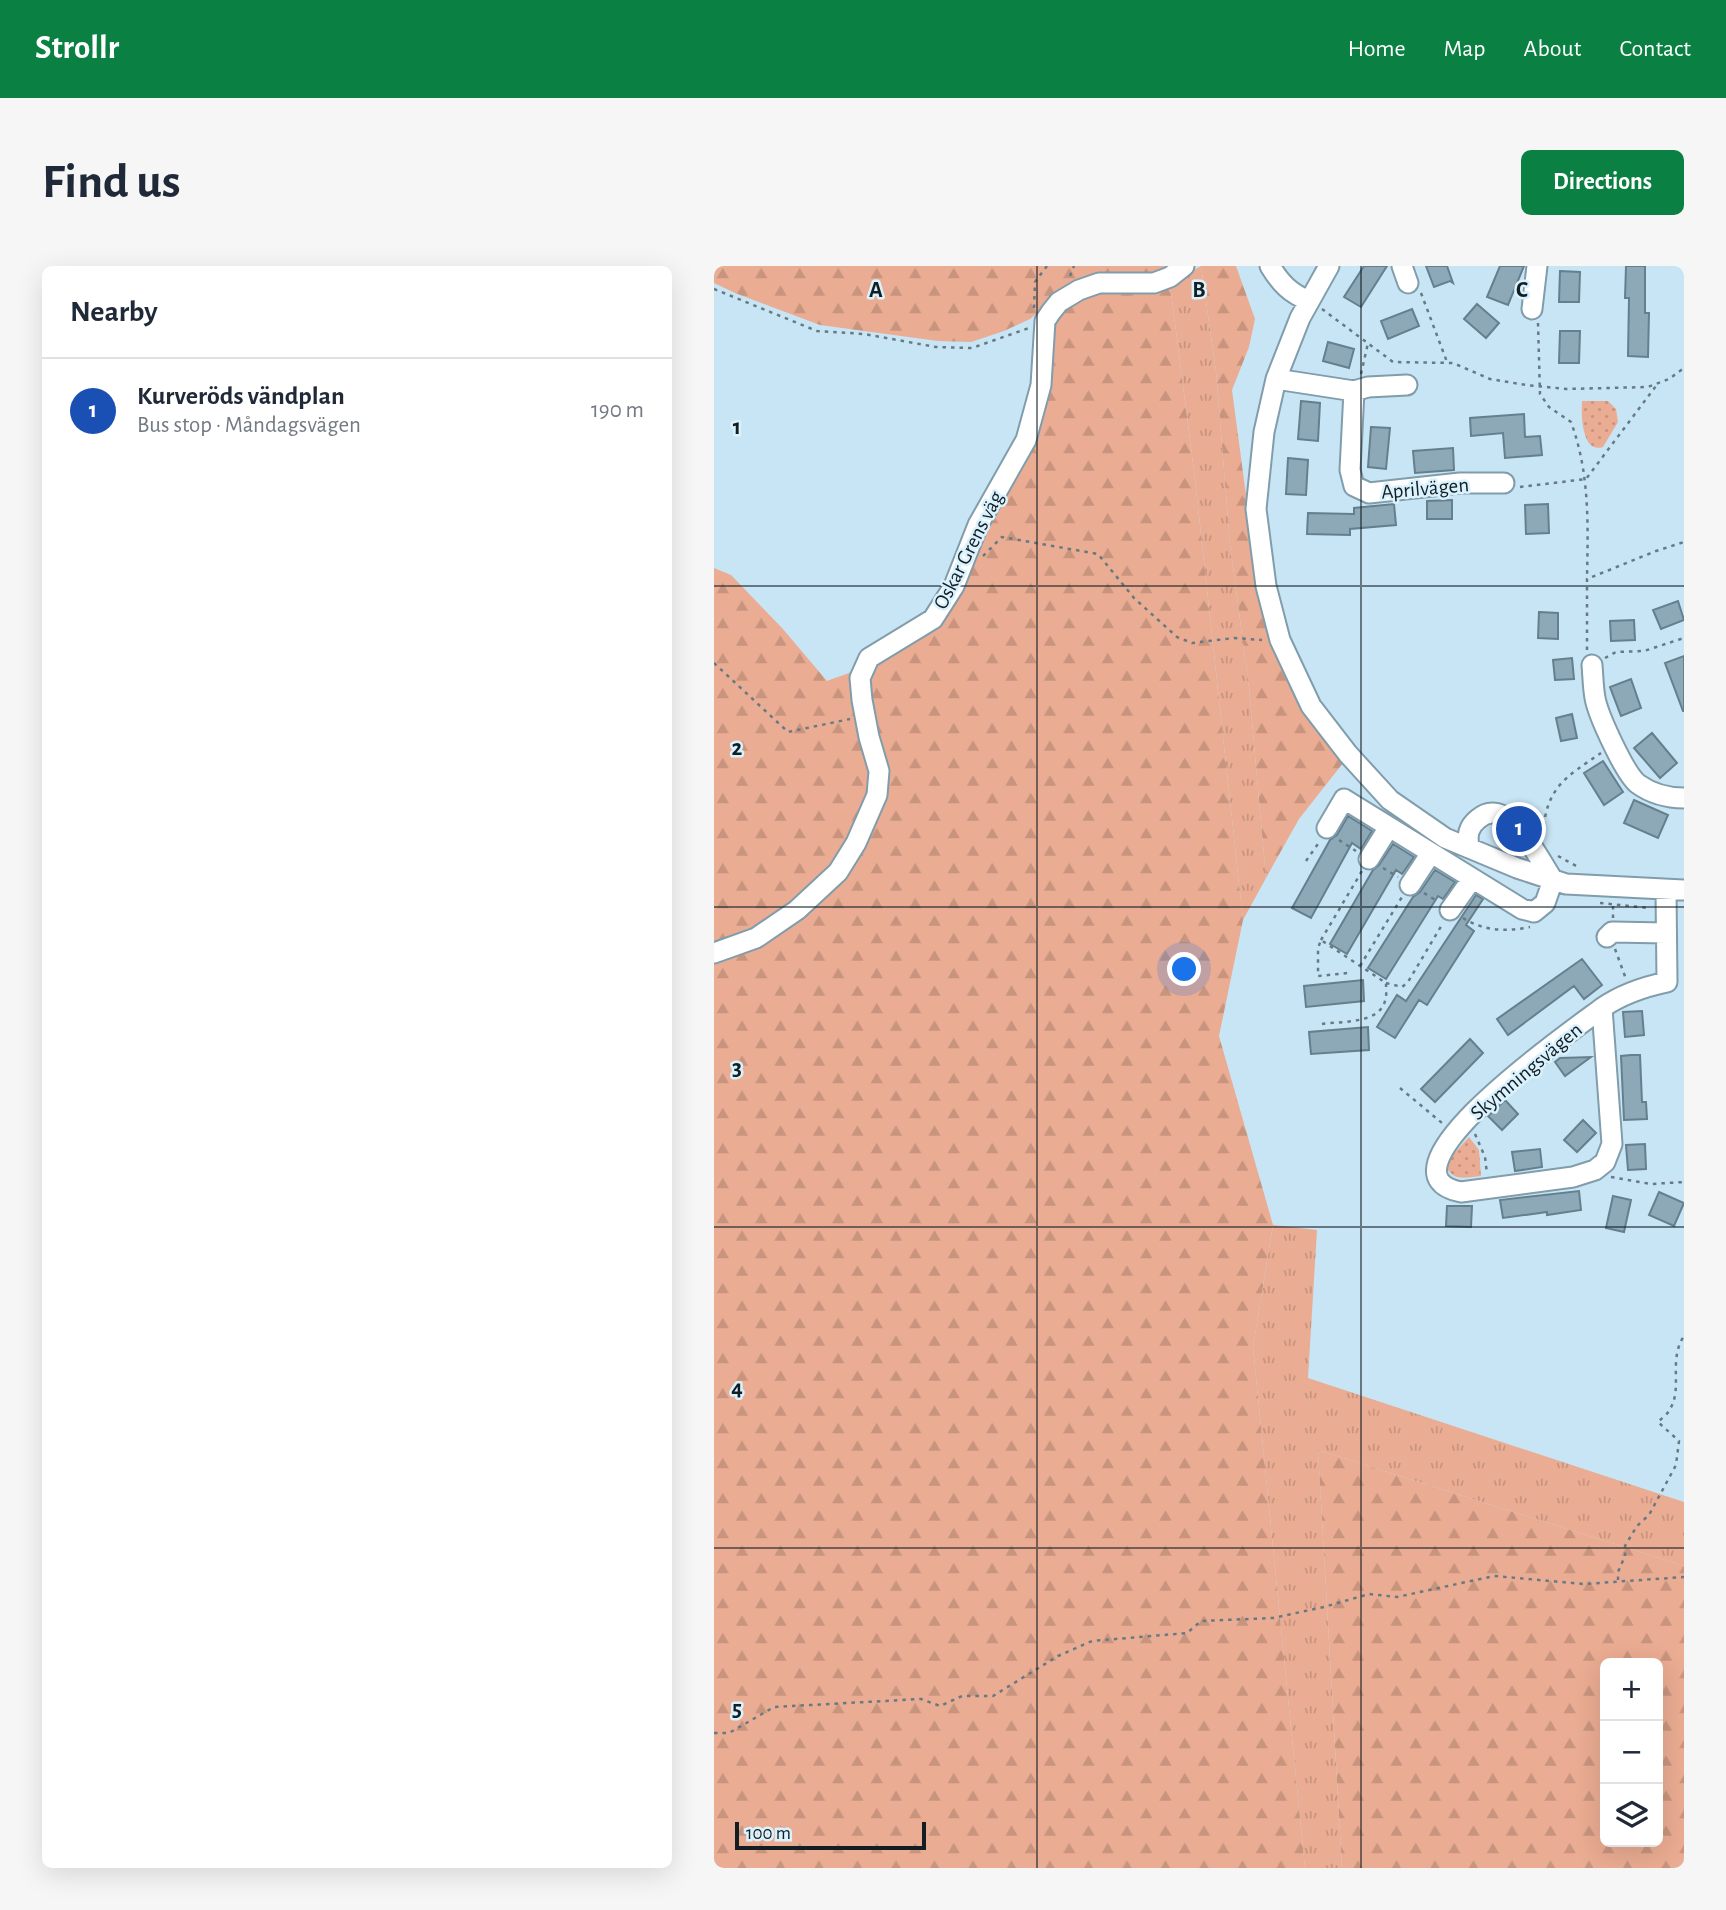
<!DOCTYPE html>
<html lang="en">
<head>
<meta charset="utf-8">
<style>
	:root { --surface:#fff; --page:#f6f6f7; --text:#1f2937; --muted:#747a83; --line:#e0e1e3; --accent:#0b8043 }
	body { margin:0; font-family:"Alegreya Sans",sans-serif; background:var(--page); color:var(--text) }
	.controls { position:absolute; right:21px; bottom:21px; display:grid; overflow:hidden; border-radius:10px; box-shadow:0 7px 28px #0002 }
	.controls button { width:63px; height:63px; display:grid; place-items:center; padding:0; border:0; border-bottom:2px solid var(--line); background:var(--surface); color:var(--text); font:35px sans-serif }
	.scale { position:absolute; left:21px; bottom:18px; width:191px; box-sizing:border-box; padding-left:7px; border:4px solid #131e23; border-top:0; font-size:19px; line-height:24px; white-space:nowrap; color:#131e23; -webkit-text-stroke:5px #daf2fe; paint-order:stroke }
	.you { position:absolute; left:471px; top:704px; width:24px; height:24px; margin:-18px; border:5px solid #fff; border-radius:50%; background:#1a73e8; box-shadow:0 0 0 10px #1a73e833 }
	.badge { display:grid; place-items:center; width:46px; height:46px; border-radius:50%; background:var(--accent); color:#fff; font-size:23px; font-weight:700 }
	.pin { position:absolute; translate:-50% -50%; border:4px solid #fff; box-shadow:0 2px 7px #0006 }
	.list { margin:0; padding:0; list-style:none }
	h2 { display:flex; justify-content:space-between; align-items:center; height:91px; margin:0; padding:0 28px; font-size:30px }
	h2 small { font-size:23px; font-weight:400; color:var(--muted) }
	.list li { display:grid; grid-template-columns:46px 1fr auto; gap:21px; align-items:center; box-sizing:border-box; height:105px; padding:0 28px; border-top:2px solid var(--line) }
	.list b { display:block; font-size:26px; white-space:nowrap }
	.list p { margin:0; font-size:23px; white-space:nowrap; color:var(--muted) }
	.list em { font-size:23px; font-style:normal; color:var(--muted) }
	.icon { flex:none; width:38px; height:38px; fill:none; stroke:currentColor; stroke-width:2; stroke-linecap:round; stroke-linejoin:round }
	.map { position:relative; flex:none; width:970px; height:1602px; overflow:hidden; border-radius:10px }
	header { display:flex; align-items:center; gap:42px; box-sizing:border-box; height:98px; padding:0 35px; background:var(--accent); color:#fff }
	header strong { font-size:33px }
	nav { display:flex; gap:38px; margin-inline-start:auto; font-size:24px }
	.intro { display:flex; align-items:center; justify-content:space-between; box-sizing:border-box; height:168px; padding:0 42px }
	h1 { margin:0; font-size:49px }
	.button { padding:18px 32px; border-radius:10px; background:var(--accent); color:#fff; font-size:24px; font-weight:700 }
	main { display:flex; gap:42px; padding:0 42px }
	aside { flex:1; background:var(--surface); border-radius:10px; box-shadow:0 7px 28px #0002 }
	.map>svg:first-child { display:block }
</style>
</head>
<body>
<header>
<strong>Strollr</strong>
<nav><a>Home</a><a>Map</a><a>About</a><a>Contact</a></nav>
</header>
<div class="intro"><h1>Find us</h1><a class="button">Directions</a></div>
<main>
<aside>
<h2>Nearby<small></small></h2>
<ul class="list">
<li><span class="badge" style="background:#1a4fb4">1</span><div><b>Kurveröds vändplan</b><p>Bus stop · Måndagsvägen</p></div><em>190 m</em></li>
</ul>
</aside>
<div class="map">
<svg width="970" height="1602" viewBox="0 0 970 1602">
	<defs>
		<pattern id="grass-tufts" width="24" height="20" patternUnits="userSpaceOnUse" patternTransform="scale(1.75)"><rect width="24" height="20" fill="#eaac92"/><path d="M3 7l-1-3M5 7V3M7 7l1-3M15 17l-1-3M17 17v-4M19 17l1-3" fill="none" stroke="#c8947e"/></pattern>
		<pattern id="forest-firs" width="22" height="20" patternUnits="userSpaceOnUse" patternTransform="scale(1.75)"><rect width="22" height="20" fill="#eaac92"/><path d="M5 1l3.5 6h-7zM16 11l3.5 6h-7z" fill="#c8947e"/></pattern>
		<pattern id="park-dots" width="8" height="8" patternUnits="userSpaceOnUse" patternTransform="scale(1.75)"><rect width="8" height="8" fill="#eaac92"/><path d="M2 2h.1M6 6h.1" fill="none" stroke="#c8947e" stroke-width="1.8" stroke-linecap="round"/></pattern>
	</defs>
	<rect width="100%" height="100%" fill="#c8e5f5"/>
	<path fill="url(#grass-tufts)" d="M487,0l15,105 14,173 19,144 17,190 -23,42 -48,-441 -25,-195z
		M559,959l44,5 -9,148 376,124v64l-366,-116 24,418h-37l-52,-521z"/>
	<path fill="url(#forest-firs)" fill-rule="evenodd" d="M0,0h463l-7,18 25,195 48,441 -24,116 54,189 -20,122 52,521h-591v-1300l17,7 51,53 45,53c39,-14 80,-29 111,-58l98,-191 15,-131 -21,18 -26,12 -33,11 -33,-1 -118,-16 -85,-32 -21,-10z
		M487,0h35l19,53 -6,28 -17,43 16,120 56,200 39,53 -44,56 -33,59 -17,-190 -19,-144 -14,-173z
		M604,1184l366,116v302h-342zM891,1397h53v179h-53z"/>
	<path fill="url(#park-dots)" d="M868,135h26l8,8 2,13 -15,25c-21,7 -22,-31 -21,-46z
		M755,871l10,13 2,26c-13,1 -27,6 -34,-8l4,-11z"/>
	<path fill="#8da9b7" stroke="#647f8d" stroke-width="2" d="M650,0h23l-26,41 -17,-10z
		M712,0h21l6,17 -3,-2 -16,6z
		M786,0h24l-16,39 -21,-8z
		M912,0h19v47h4l-1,44 -20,-1 1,-58h-4z
		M846,5l20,1 -1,30h-20z
		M763,38l22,19 -13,15 -22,-19z
		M698,43l7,17 -31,13 -7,-18z
		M846,65h20l-1,32h-20z
		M614,76l26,7 -5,19 -26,-7z
		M587,135l19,2 -2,38 -20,-2z
		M810,148l1,23 15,-1 2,19 -37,3 -2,-25 -32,3 -1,-18z
		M657,161l19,1 -4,41 -18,-2z
		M739,182l1,22 -39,3 -2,-22z
		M574,192l20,2 -2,35 -20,-1z
		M738,234v19h-25v-18z
		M680,238l2,21 -46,4v6l-43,-1 1,-21 46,1v-6z
		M834,238l1,29 -23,1 -1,-29z
		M964,335l6,19 -23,9 -8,-19z
		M825,346l19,1v26l-20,-1z
		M920,354l1,20 -24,1 -1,-20z
		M970,390v55h-1l-18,-48z
		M858,392l2,21 -19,1 -2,-20z
		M917,413l10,29 -20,8 -11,-29z
		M858,448l5,24 -16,3 -5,-23z
		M938,467l25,30 -17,15 -26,-30z
		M889,495l20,31 -19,13 -20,-32z
		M920,534l34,15 -10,23 -34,-15z
		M634,550l24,15 -11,18 -9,-6 -41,75 -19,-10 38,-68 7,-5z
		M679,578l21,13 -12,17 -6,-4 -49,84 -17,-10 43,-74 6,-5z
		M721,604l20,12 -12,17 -5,-3 -52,83 -18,-11 45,-71 7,-5z
		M762,629l7,4 -17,26 8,6 -47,74 -8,-5 -24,38 -18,-11 20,-32 9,6z
		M868,693l20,26 -18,14 -10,-13 -66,49 -11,-16z
		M649,714l1,21 -58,6 -2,-21z
		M928,745l2,24 -19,2 -2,-25z
		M654,761l1,23 -58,4 -2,-22z
		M756,773l13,14 -48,49 -14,-13z
		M917,789h9l2,47h4l1,17 -23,1 -3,-64z
		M877,791l-26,19 -10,-14 5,-4z
		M791,834l13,14 -16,16 -14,-14z
		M869,854l13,13 -19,19 -13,-12z
		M931,878l1,25 -18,1 -2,-25z
		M826,883l2,18 -27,4 -3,-19z
		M865,925l2,19 -34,5v-3l-44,6 -3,-18z
		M945,926l25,11 -10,23 -25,-11z
		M899,930l18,4 -7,32 -18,-4z
		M733,940h25l-1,21 -25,-1z"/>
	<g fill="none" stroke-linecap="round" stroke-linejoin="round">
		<g stroke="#819dab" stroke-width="23">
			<path id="minor" d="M556,0c11,18 20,27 39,35
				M615,0l-29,52 -24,61 -12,53 -8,77 10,77 14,54 31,66 37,48 42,46 55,38 72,30 49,16 118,6
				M688,0l6,17
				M818,43l5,-43
				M562,113l78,12 -4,79 4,16 15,7 91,-10h44
				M640,125l14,-4 39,-2
				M878,399c1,11 1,22 3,33 3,17 30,76 43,86 14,10 30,14 46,14
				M613,562l17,-29 178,110 12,3 11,-9 8,-23c-14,-21 -45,-87 -75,-61 -10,8 -11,16 -9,29
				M655,593l20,-32
				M696,619l21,-32
				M736,644l22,-31
				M893,671l5,-5 54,1
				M0,687l42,-15 41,-28 41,-38 18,-29 21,-48 2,-24 -10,-34 -7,-37 -2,-22 9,-20 64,-39 21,-33 24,-61 48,-85 15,-55 4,-64 6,-9 8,-10 20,-12 20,-7h55l16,-6 14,-11
				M888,742c-22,17 -237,165 -141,184l112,-15 22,-7 10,-8 7,-18 -10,-136c20,-14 41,-21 65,-26l-1,-92"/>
		</g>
		<path stroke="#677a84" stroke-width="2.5" stroke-dasharray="3.5 5" stroke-linecap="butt" d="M356,10l4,-10
			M0,23l103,42 47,3 72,13 36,1 57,-20
			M707,27l26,69
			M320,42l1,-26 12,-16
			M608,43l71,53 60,1 37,16 36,6 41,4 81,-2 21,-8 15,-11
			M824,57l2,71 9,13 22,15c19,52 17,103 16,157
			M647,108l7,-31
			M806,221l66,-8 70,-93
			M269,290l19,-19 96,17 36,44 43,39 15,6 42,-5 28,2
			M873,384v-71l69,-28 28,-9
			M891,392l11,-6 28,-1 40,-13
			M0,397l74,69 62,-13
			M829,568c3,-47 23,-57 58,-81
			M625,574l17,11
			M844,590l22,12
			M592,595l14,-20
			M669,602l15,9
			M710,627l13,8
			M886,637l49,5
			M749,652c21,13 43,14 67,9
			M899,652v-14
			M607,674l41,-69
			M901,683l11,30
			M646,700l42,-69
			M672,717l16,4 6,-5 35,-59
			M608,758c20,-3 57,0 63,-23 2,-5 1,-13 1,-18l-65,-43 -3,8v28l30,-3
			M686,822l42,35
			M761,868l10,23 2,17
			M897,911l40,7 33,-2
			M904,1314v-8l7,-16v-10l12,-20 12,-11 27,-50 3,-24 -21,-19c4,-4 10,-8 12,-13 13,-21 -2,-49 14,-73
			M0,1467h15l45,-26 147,-8 19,7 22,-10h31l65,-40 34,-15 95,-8 14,-12 72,-3 51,-11 45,-13 28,3 97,-21 90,8 100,-7"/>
		<use href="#minor" stroke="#fff" stroke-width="19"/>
	</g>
	<path fill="none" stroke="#131e23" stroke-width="2" stroke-opacity="0.55" d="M323,0v1602M647,0v1602M0,320h970M0,641h970M0,961h970M0,1282h970"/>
	<g text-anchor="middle" stroke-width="5" stroke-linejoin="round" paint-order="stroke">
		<g font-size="21" fill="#131e23" stroke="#daf2fe">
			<text transform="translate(711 222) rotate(-5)" y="7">Aprilvägen</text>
			<text transform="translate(254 284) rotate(-63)" y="7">Oskar Grens väg</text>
			<text transform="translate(812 805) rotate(-40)" y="7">Skymningsvägen</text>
		</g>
	</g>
	<g font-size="23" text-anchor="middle" font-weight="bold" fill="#131e23" stroke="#daf2fe" stroke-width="5" stroke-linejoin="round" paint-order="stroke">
		<text x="162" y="31">A</text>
		<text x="485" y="31">B</text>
		<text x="808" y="31">C</text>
		<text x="23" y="168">1</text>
		<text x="23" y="489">2</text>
		<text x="23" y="809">3</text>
		<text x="23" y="1129">4</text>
		<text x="23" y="1450">5</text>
	</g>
</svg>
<div class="controls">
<button>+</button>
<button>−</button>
<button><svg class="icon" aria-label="layers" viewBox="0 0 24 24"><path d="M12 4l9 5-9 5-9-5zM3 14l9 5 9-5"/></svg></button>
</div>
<div class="scale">100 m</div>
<div class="you"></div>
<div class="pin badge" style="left:805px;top:563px;background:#1a4fb4">1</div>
</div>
</main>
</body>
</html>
